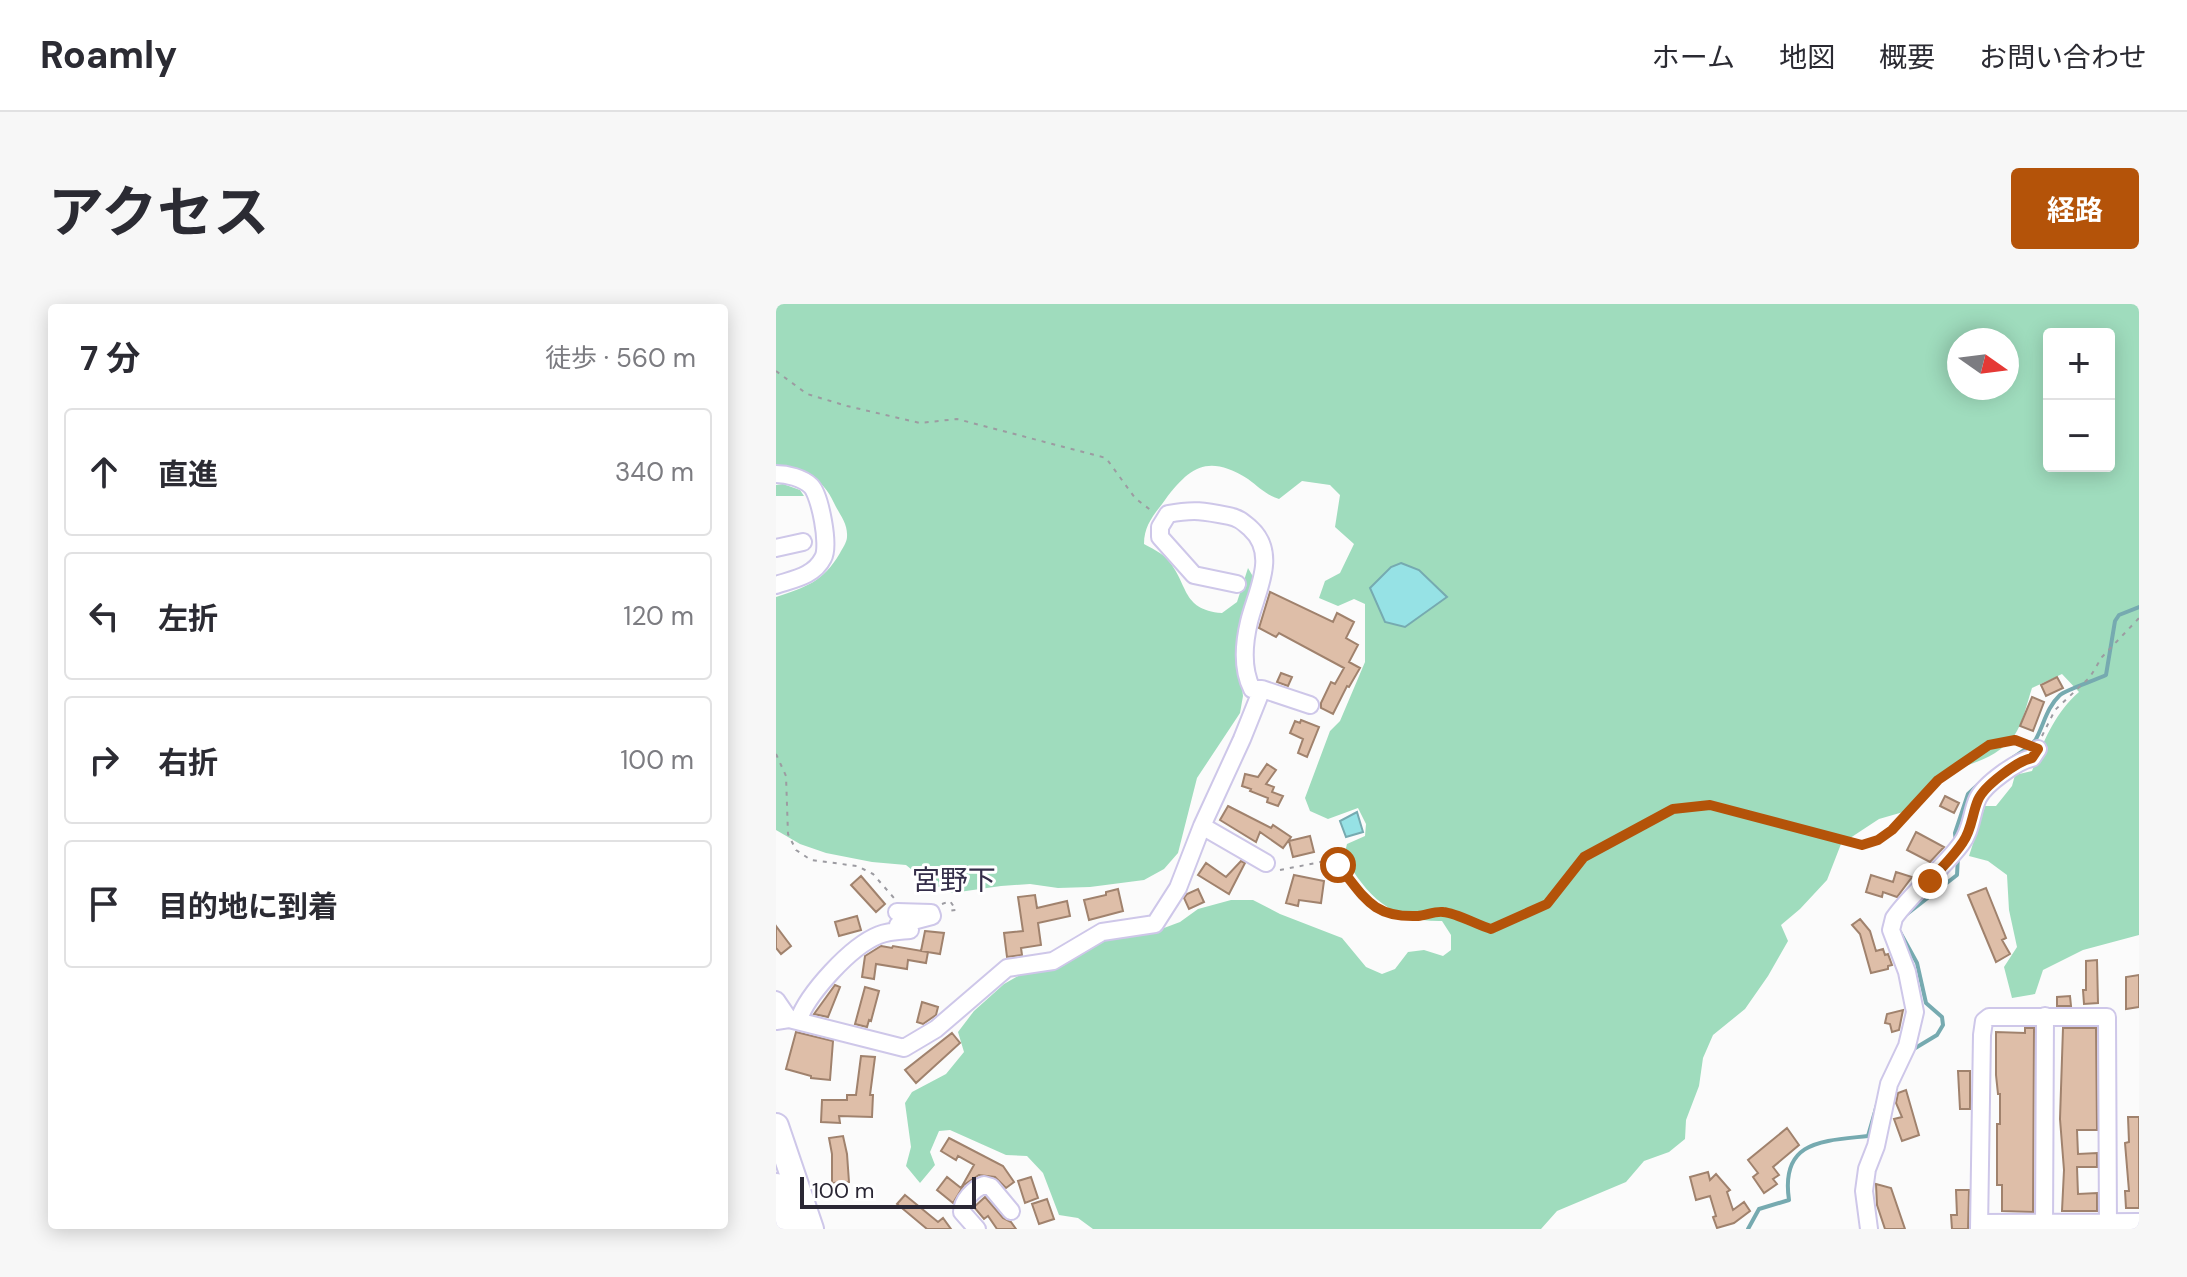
<!DOCTYPE html>
<html lang="ja">
<head>
<meta charset="utf-8">
<style>
	:root { --surface:#fff; --page:#f7f7f7; --text:#2b2b33; --muted:#7c7c81; --line:#e1e1e2; --accent:#b45309 }
	body { margin:0; font-family:"DM Sans","Noto Sans JP",sans-serif; background:var(--page); color:var(--text) }
	.controls { position:absolute; right:24px; top:24px; display:grid; overflow:hidden; border-radius:8px; box-shadow:0 4px 20px #0003 }
	.controls button { width:72px; height:72px; display:grid; place-items:center; padding:0; border:0; border-bottom:2px solid var(--line); background:var(--surface); color:var(--text); font:40px sans-serif }
	.compass { position:absolute; left:1171px; top:24px; width:72px; height:72px; border-radius:50%; background:var(--surface); box-shadow:0 4px 20px #0003; rotate:104deg }
	.scale { position:absolute; left:24px; bottom:20px; width:176px; box-sizing:border-box; padding-left:8px; border:4px solid #2a2734; border-top:0; font-size:22px; line-height:28px; white-space:nowrap; color:#2a2734; -webkit-text-stroke:6px #fff; paint-order:stroke }
	.stop { position:absolute; width:24px; height:24px; margin:-18px; border:6px solid #b45309; border-radius:50%; background:#fff }
	.stop.end { background:#b45309; border-color:#fff; box-shadow:0 2px 8px #0008 }
	.list { margin:0; padding:0; list-style:none }
	h2 { display:flex; justify-content:space-between; align-items:center; height:104px; margin:0; padding:0 32px; font-size:34px }
	h2 small { font-size:26px; font-weight:400; color:var(--muted) }
	.list li { display:grid; grid-template-columns:52px 1fr auto; gap:24px; align-items:center; box-sizing:border-box; height:128px; margin:0 16px 16px; padding:0 16px; border:2px solid var(--line); border-radius:8px }
	.list b { display:block; font-size:30px; white-space:nowrap }
	.list em { font-size:26px; font-style:normal; color:var(--muted) }
	.icon { flex:none; width:44px; height:44px; fill:none; stroke:currentColor; stroke-width:2; stroke-linecap:round; stroke-linejoin:round }
	.map { position:relative; flex:none; width:1363px; height:925px; overflow:hidden; border-radius:8px }
	header { display:flex; align-items:center; gap:48px; box-sizing:border-box; height:112px; padding:0 40px; background:var(--surface); border-bottom:2px solid var(--line) }
	header strong { font-size:38px }
	nav { display:flex; gap:44px; margin-inline-start:auto; font-size:28px }
	.intro { display:flex; align-items:center; justify-content:space-between; box-sizing:border-box; height:192px; padding:0 48px }
	h1 { margin:0; font-size:56px }
	.button { padding:20px 36px; border-radius:8px; background:var(--accent); color:#fff; font-size:28px; font-weight:700 }
	main { display:flex; gap:48px; padding:0 48px }
	aside { flex:1; background:var(--surface); border-radius:8px; box-shadow:0 4px 20px #0003 }
	.map>svg:first-child { display:block }
</style>
</head>
<body>
<header>
<strong>Roamly</strong>
<nav><a>ホーム</a><a>地図</a><a>概要</a><a>お問い合わせ</a></nav>
</header>
<div class="intro"><h1>アクセス</h1><a class="button">経路</a></div>
<main>
<aside>
<h2>7 分<small>徒歩 · 560 m</small></h2>
<ul class="list">
<li><svg class="icon" aria-label="ahead" viewBox="0 0 24 24"><path d="M12 20V5M6 11l6-6 6 6"/></svg><div><b>直進</b></div><em>340 m</em></li>
<li><svg class="icon" aria-label="left" viewBox="0 0 24 24"><path d="M17 20v-9H6M10 6l-5 5 5 5"/></svg><div><b>左折</b></div><em>120 m</em></li>
<li><svg class="icon" aria-label="right" viewBox="0 0 24 24"><path d="M7 20v-9h11M14 6l5 5-5 5"/></svg><div><b>右折</b></div><em>100 m</em></li>
<li><svg class="icon" aria-label="arrive" viewBox="0 0 24 24"><path d="M6 21V4h12l-3 4 3 4H6"/></svg><div><b>目的地に到着</b></div></li>
</ul>
</aside>
<div class="map">
<svg width="1363" height="925" viewBox="0 0 1363 925">
	<rect width="100%" height="100%" fill="#fbfbfb"/>
	<path fill="#9fdcbd" fill-rule="evenodd" d="M0,0h1363v631l-56,15 -40,20 -8,24 -23,4 -8,-31 13,-20 -8,-37 -2,-35 -19,-14 -19,-5 16,-50h11l16,-20 3,-11 17,-4c12,-30 22,-57 47,-79l-17,-18 -30,14c-5,15 -9,35 -18,48 -16,21 -44,30 -68,34l-29,38 -38,11 -38,25 -14,36 -27,29 -19,16 7,16 -20,35 -23,33 -32,26 -10,23 -4,28 -13,34 -1,19 -16,13 -25,9 -18,21 -69,29 -16,18h-448l-15,-11 -19,-3 -16,-42 -16,-17 -21,-1 -56,-25 -11,1 -9,21 5,13 -15,18 -14,-17 5,-19 -6,-44 7,-11 34,-18 18,-22 -6,-20 16,-21 30,-27 21,-12 35,-7 47,-27 49,-7 24,-9 18,-13 33,-9h22l27,14 62,24 24,29 16,7 13,-5 13,-17 16,-2 19,6 8,-6v-15l-9,-14c-49,1 -75,-24 -98,-65l3,-12 18,-8 1,-12 -8,-16 -30,11 -18,-8 -5,-13 25,-67 10,-10 25,-59v-58l-11,-5 -16,7 -19,-8 6,-17 15,-8 14,-29 -19,-17 5,-32 -10,-10 -28,-4 -23,18c-13,-4 -20,-12 -31,-20 -39,-24 -57,-14 -83,21 -11,15 -21,25 -21,44 7,4 16,8 22,14 23,24 14,52 56,55l15,-11 11,-34 7,12 -16,81 4,35 -3,17 -43,65 -19,75 -14,16 -20,11 -54,7 -32,1 -28,-4 -29,2 -49,7 -25,-11 -21,-17 -34,-3 -46,-9 -26,-9 -24,-14v-233c30,-10 47,-15 64,-44 2,-4 7,-11 7,-16 1,-14 -8,-23 -13,-34 -11,-25 -31,-35 -58,-37zM1273,30h60v132h-60zM1183,36h48v48h-48z
		M7,180l17,6 4,6h-28v-11z"/>
	<path fill="#96e2e5" stroke="#76aab0" stroke-width="2" d="M625,259l18,7 28,27 -42,30 -20,-5 -15,-34 21,-21z
		M581,508l6,20 -17,5 -6,-16z"/>
	<g fill="none" stroke-linecap="round" stroke-linejoin="round">
		<path stroke="#76aab0" stroke-width="4" d="M1235,455c8,-6 20,-12 25,-20 8,-15 11,-32 24,-44 5,-5 36,-15 46,-20l9,-54 4,-6 20,-8
			M1180,539l-1,-10 13,-39 17,-16
			M1131,610l50,-39 1,-19
			M1124,628l17,31 9,40 16,14 1,8 -6,10 -25,15
			M972,925l11,-20 30,-9c-9,-60 34,-59 79,-64l10,-35"/>
	</g>
	<path fill="#debea8" stroke="#a0826d" stroke-width="2" d="M494,288l63,30 4,-9 17,9 -8,16 12,7 -9,17 11,6 -11,19 -2,-1 -14,28 -12,-6v-5l10,-21 4,2 9,-16 -65,-35 -3,4 -17,-9z
		M505,369l11,4 -4,9 -11,-4z
		M1281,373l6,11 -17,8 -5,-11z
		M1256,393l12,5 -11,29 -13,-5z
		M525,416l18,7 -12,30 -9,-4 5,-14 -13,-6 5,-12 5,2z
		M491,460l9,6 -10,14 8,3 -2,5 11,4 -5,10 -11,-4 1,-4 -18,-7 1,-2 -9,-3 3,-12 13,3z
		M1169,492l14,7 -5,10 -14,-7z
		M452,502l43,22 2,-3 18,12 -8,11 -23,-16 -4,10 -36,-22z
		M1140,528l28,15 -14,15 -23,-12z
		M534,532l4,16 -21,5 -4,-16z
		M465,557l4,2 -16,31 -31,-19 8,-12 20,14z
		M1120,568l16,5 -15,20 -14,-5 -1,5 -16,-5 5,-17 22,7z
		M518,571l30,6 -3,22 -22,-3 -1,6 -12,-3z
		M85,572l24,28 -9,8 -25,-27z
		M1210,584l20,50 -4,2 8,14 -14,8 -28,-67z
		M342,585l5,22 -34,9 -5,-20 22,-5v-3z
		M422,585l6,13 -15,7 -5,-11 3,-4z
		M259,591l2,13 30,-7 3,15 -32,7 3,22 -20,3 1,7 -15,2 -3,-24 19,-2 -5,-34z
		M81,612l4,14 -22,6 -4,-14z
		M1084,615l10,12 6,20 7,-2 2,6 3,-1 4,11 -4,1v3l-17,4 -11,-39 -8,-9z
		M0,622l15,20 -10,8 -5,-6z
		M149,627l19,2 -4,21 -19,-3z
		M105,642l11,2 1,-2 35,6 -2,11 -18,-3 -1,9 -31,-5 -2,15 -12,-2 3,-21z
		M1321,656l1,43 -14,1 -1,-14h3v-29z
		M1363,671v32l-13,2v-32z
		M59,681l5,2 -12,30 -14,-3z
		M89,683l14,4 -8,30 -2,-1 -2,7 -12,-3z
		M1294,692l1,10h-14v-9z
		M146,698l16,5 -2,8 -13,9 -6,-2z
		M1127,706l-4,20 -7,2 -2,-8 -5,-1 2,-9z
		M1249,724h9l-1,184 -31,-1v-26h-5v-61h3v-30h-2l-2,-19v-43l29,1z
		M1287,724h33l1,102h-20l1,24 19,-1v14h-20l1,27 19,-1v18h-35l2,-41 -4,-51z
		M20,728l37,9 -3,39 -19,-2v-2l-25,-7z
		M176,729l8,10 -44,40 -11,-13z
		M85,752l14,1 -5,38h3l-1,22 -33,-1 1,7 -19,-1 1,-22h25v-5h9z
		M1182,767h12v38h-10z
		M1130,786l13,45 -17,6 -8,-22 8,-2 -6,-14 2,-10z
		M1352,813h11v91h-13l-1,-17h4l-4,-48 4,-1z
		M1011,824l12,17 -26,22 6,8 -6,4 4,5 -13,9 -11,-16 5,-4 -10,-13z
		M67,832l4,18 2,28 -17,1v-29l-3,-16z
		M173,834l54,28 11,16 -8,6 -11,-11 -16,-2 -15,10 -11,18 -16,-13 10,-13 14,11 13,-23 -16,-9 -2,4 -15,-9z
		M932,868l2,8 6,-6 14,16 -3,2 6,18 11,-8 6,9 -16,12 -17,5 -4,-11 3,-1 -6,-20 -14,4 -6,-23z
		M255,873l7,21 -13,5 -7,-22z
		M1100,880l15,4 14,41h-20l-8,-24z
		M1180,886h13l-1,39h-16l-1,-14h6z
		M129,891l33,27 5,-4 8,11h-24l-30,-25z
		M209,893l18,21 8,4 5,7h-19l-9,-13 -4,3 -10,-12z
		M271,895l7,20 -15,5 -7,-20z"/>
	<g fill="none" stroke-linecap="round" stroke-linejoin="round">
		<g stroke="#cec7e9" stroke-width="20">
			<path id="minor" d="M0,170c11,0 27,4 35,12 9,9 19,60 12,72 -9,18 -29,21 -47,27
				M0,244l27,-6
				M461,280l-43,-9 -34,-38v-10l8,-13c26,-5 36,-3 61,2 10,2 14,6 21,12 29,26 6,64 -1,94 -5,21 -7,47 3,67h10
				M426,522l40,-87 20,-50 48,16
				M121,608l34,1 1,3 -34,9
				M0,696l13,19
				M0,717l13,-2 115,29 32,-19 71,-61 46,-7 49,-29 53,-8 23,-36 24,-62 64,37
				M22,717c10,-28 53,-75 81,-86 10,-4 21,-4 31,-5
				M1203,919l160,-1
				M201,925l-15,-17c0,-11 11,-23 22,-27l7,2 20,24
				M1093,925l-5,-38 3,-22 9,-23 13,-62 18,-38 8,-34 -8,-40 -16,-42 3,-12c19,-27 47,-47 67,-74 11,-14 10,-31 17,-46 7,-14 39,-37 54,-40l6,-9
				M1203,925l3,-194 2,-14 5,-4h118l1,212
				M1268,925l1,-213"/>
		</g>
		<g stroke="#cec7e9" stroke-width="28">
			<path id="highway" d="M0,822l35,103
				M0,882l14,43"/>
		</g>
		<path stroke="#9c9ba1" stroke-width="2" stroke-dasharray="4 6" stroke-linecap="butt" d="M0,67l31,23 40,12 73,17 37,-4 149,39 29,40 18,14
			M1266,432l13,-26 35,-33 12,-20 37,-39
			M0,450l10,22 2,58 8,16 15,10 46,6 16,8 21,24
			M504,566l51,-10 18,18 12,19 15,12 25,6 18,1 24,-4 48,17 56,-25 37,-47 89,-48 37,-4 152,40c10,-3 19,-6 28,-13 18,-15 30,-36 47,-51 20,-18 61,-48 88,-37
			M166,600l8,-3 6,9 -10,1"/>
		<use href="#minor" stroke="#fff" stroke-width="16"/>
		<use href="#highway" stroke="#fff" stroke-width="24"/>
	</g>
	<g fill="none" stroke-linecap="round" stroke-linejoin="round">
		<path stroke="#b45309" stroke-width="10" d="M562,561c26,31 33,53 80,51 8,-1 18,-5 25,-4 14,1 34,13 48,17l56,-25 37,-47 89,-48 37,-4 152,40 16,-5 14,-10 46,-50 51,-35 26,-5 23,9 -6,9c-15,3 -48,28 -54,42 -6,14 -6,29 -15,42 -9,14 -22,26 -33,39"/>
	</g>
	<g text-anchor="middle" stroke-width="6" stroke-linejoin="round" paint-order="stroke">
		<g font-size="28" fill="#352e49" stroke="#fff">
			<text x="178" y="586">宮野下</text>
		</g>
	</g>
</svg>
<div class="controls">
<button>+</button>
<button>−</button>
</div>
<svg class="compass" viewBox="-18 -18 36 36"><path d="M0-13l5 13h-10z" fill="#e53935"/><path d="M0 13l5-13h-10z" fill="#7c7c81"/></svg>
<div class="scale">100 m</div>
<div class="stop" style="left:562px;top:561px"></div>
<div class="stop end" style="left:1154px;top:577px"></div>
</div>
</main>
</body>
</html>
